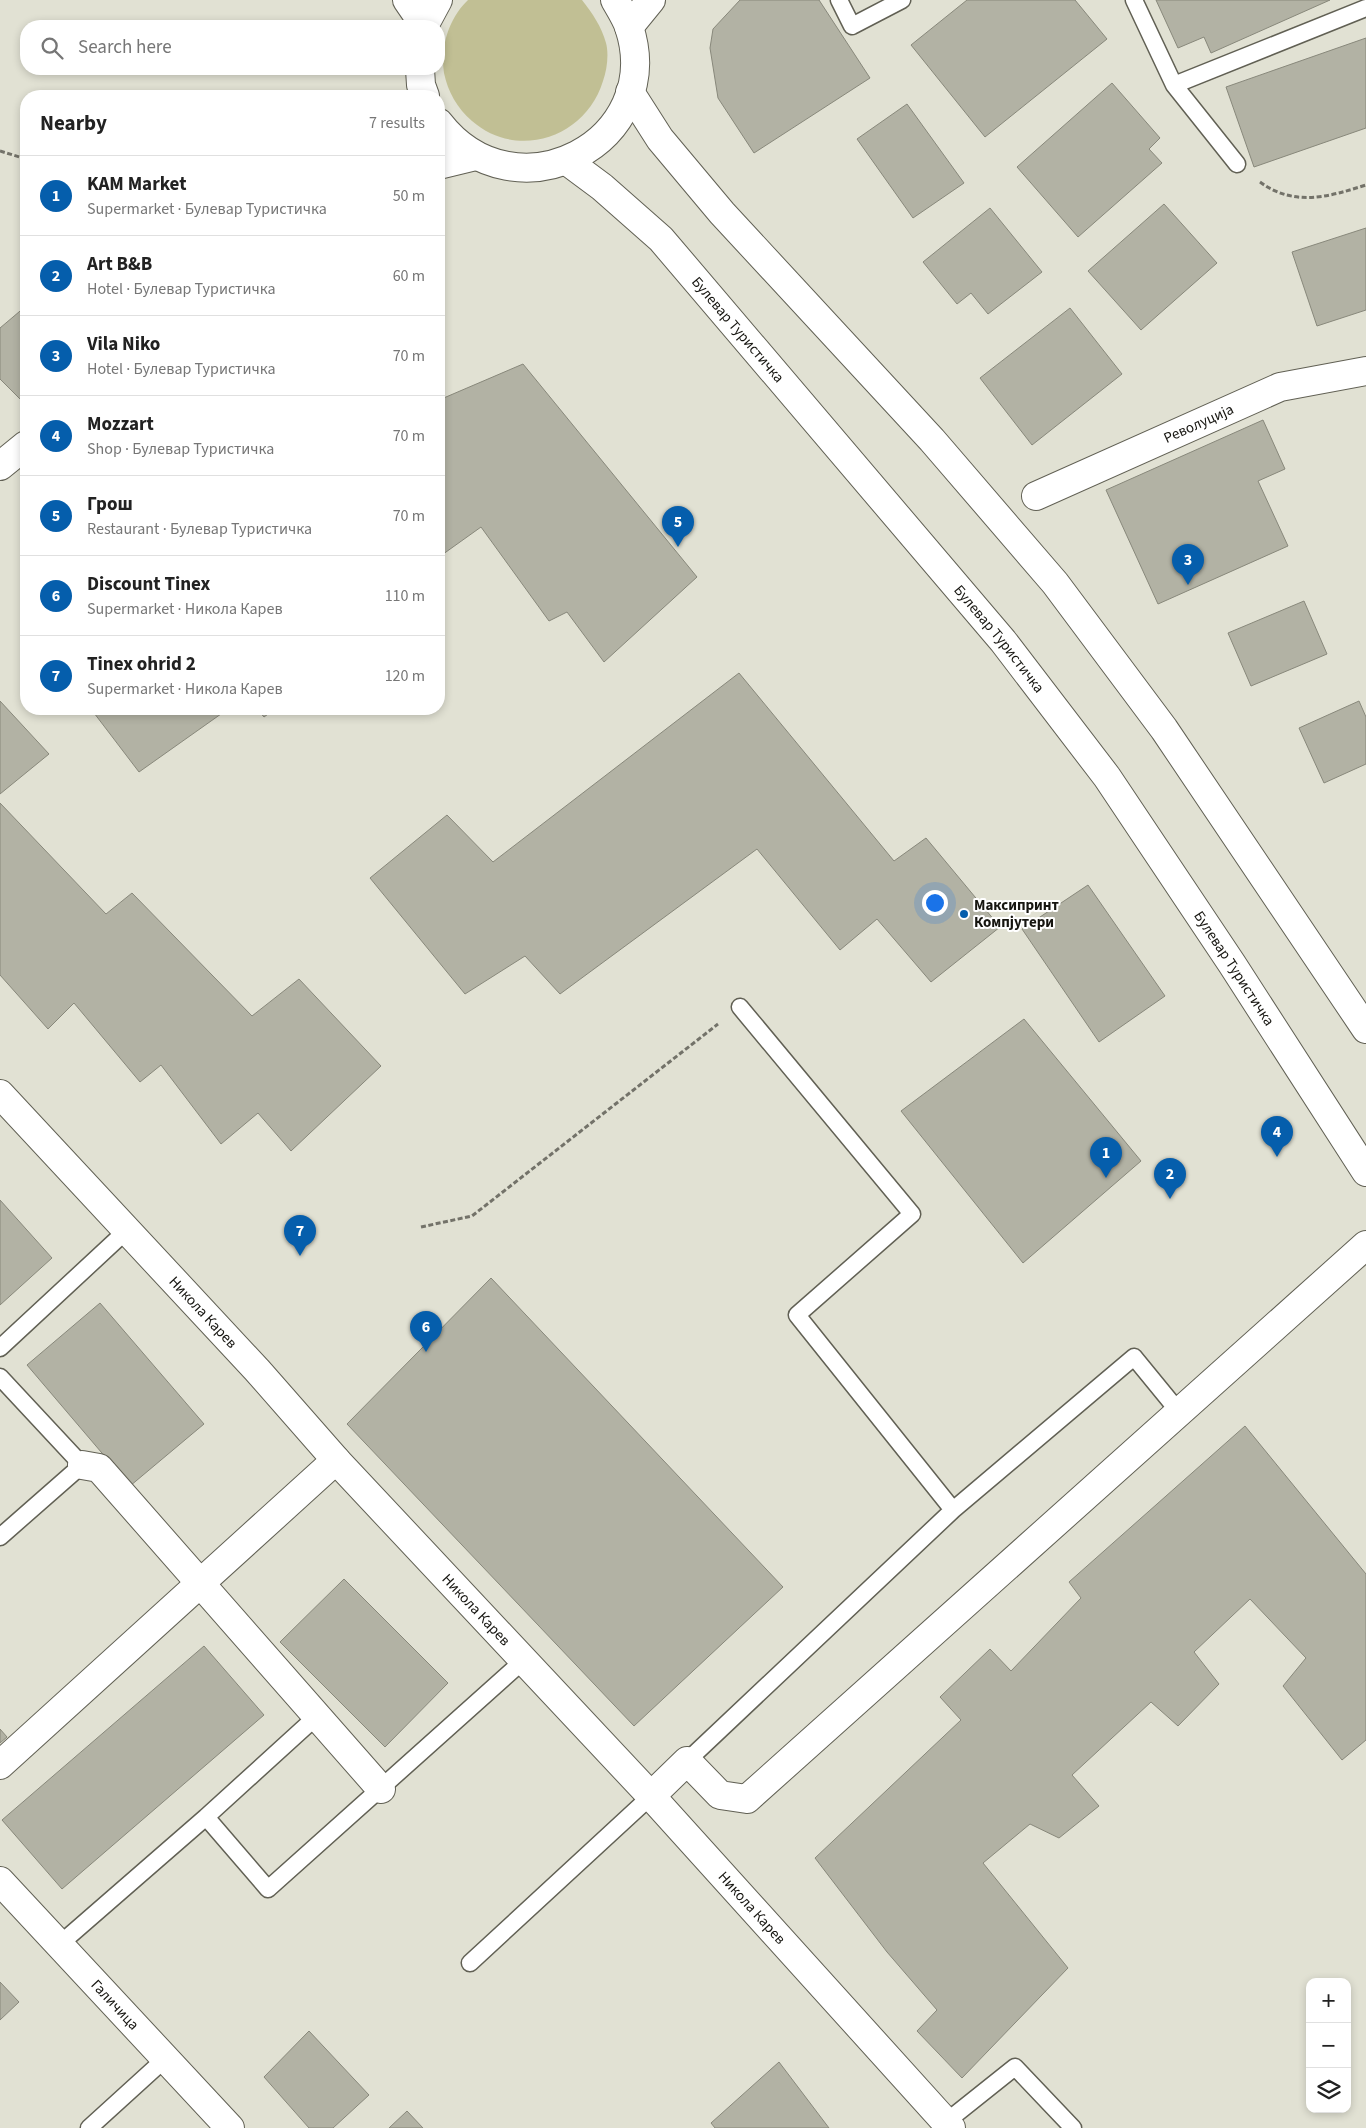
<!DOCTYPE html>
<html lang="en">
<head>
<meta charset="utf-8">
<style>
	:root { --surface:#fff; --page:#f6f6f6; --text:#222; --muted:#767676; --line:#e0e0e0; --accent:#055eac }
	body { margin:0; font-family:"Source Sans 3",sans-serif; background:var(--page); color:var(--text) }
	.controls { position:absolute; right:15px; bottom:15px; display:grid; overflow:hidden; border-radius:10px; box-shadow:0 2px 8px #0003 }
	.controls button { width:45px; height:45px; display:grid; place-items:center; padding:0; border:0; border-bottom:1px solid var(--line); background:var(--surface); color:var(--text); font:25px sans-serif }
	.you { position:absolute; left:934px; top:902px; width:18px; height:18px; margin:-12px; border:4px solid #fff; border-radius:50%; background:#1a73e8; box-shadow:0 0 0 8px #1a73e833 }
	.badge { display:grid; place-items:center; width:32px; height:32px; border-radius:50%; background:var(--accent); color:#fff; font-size:16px; font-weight:700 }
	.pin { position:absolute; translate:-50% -41px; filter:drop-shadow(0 1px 2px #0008) }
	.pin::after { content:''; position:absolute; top:26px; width:18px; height:15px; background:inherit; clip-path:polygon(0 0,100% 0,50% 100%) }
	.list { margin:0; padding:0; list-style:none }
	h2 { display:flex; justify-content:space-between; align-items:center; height:65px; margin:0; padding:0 20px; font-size:21px }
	h2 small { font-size:16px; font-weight:400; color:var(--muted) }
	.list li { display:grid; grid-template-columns:32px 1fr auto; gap:15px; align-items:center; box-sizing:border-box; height:80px; padding:0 20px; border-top:1px solid var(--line) }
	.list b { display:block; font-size:19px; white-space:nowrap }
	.list p { margin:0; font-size:16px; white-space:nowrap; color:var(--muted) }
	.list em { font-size:16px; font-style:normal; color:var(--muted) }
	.icon { flex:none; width:28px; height:28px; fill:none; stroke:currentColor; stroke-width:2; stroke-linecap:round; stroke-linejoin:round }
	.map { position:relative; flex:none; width:1366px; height:2128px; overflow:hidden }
	.search { position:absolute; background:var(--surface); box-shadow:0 2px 8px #0003; left:20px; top:20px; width:425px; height:55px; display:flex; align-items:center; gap:12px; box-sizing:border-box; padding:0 18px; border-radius:20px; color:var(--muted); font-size:19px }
	.panel { position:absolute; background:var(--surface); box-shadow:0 2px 8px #0003; left:20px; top:90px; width:425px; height:625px; border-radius:20px }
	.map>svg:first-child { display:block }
</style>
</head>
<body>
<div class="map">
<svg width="1366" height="2128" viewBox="0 0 1366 2128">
	<rect width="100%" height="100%" fill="#e1e1d3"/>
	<path fill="#c1bf94" d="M468,0h114c11,14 19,26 24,43 3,11 1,27 -3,38 -17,56 -85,80 -131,40 -15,-13 -24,-29 -28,-48 -4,-26 5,-55 24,-73z"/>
	<path fill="#b2b2a4" stroke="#88887b" d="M740,0h79l51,78 -116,75 -36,-55 -8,-50 3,-19z
		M967,0h108l32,39 -122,98 -74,-92z
		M1156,0h174l-119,53 -7,-16 -26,11z
		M1366,38v90l-112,39 -28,-80z
		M1112,83l48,55 -11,11 13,14 -84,74 -61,-70z
		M907,104l57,79 -51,35 -56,-79z
		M1164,204l53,59 -76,67 -53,-59z
		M990,208l52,64 -54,42 -17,-21 -14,11 -34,-42z
		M1366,228v82l-49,16 -25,-74z
		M26,306v99l-26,-26v-51z
		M1070,308l52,66 -90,71 -52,-67z
		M523,364l174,213 -93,85 -37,-50 -18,9 -68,-94 -42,30v-157z
		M1263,420l22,49 -27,12 30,65 -130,58 -52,-114z
		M1304,601l23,53 -76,32 -23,-53z
		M739,673l155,188 32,-23 74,89 -69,55 -54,-63 -37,31 -83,-101 -197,145 -35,-38 -60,38 -95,-116 77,-63 46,47z
		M0,701l49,53 -49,40z
		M1359,701l7,16v47l-42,19 -25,-55z
		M91,709h137l-89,63z
		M257,709h18l-11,8z
		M0,803l106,111 26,-21 120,123 47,-37 82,87 -90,85 -33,-38 -37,31 -60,-79 -21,17 -66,-79 -26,26 -48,-54z
		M1088,885l77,111 -66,46 -77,-113z
		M1024,1019l117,142 -118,102 -122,-152z
		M0,1200l52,58 -52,47z
		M491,1278l292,309 -149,139 -287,-302z
		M100,1303l104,121 -74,62 -103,-121z
		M1245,1426l121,148v166l-24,20 -59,-74 23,-28 -56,-59 -56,53 25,32 -41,42 -27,-24 -79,73 27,31 -40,32 -29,-14 -47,39 85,105 -106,110 -45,-47 20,-21 -50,-58 -72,-94 146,-138 -21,-23 50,-48 21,22 70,-73 -12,-16z
		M344,1579l104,104 -63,64 -105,-105z
		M204,1646l60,69 -202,174 -60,-69z
		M0,1729l7,8 -7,6z
		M0,1982l19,20 -19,18z
		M309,2031l60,64 -36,33h-24l-45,-51z
		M779,2062l50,66h-114l-4,-5z
		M407,2111l16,17h-34z"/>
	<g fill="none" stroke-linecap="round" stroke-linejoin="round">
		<g stroke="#616054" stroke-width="19">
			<path id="lane" d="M839,0l13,26 50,-26
				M1134,0l40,85 63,79
				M1174,85l192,-77
				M740,1007l172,207 -115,101 156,195
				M0,1348l126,-117
				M0,1377l82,88 -82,72
				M687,1761l266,-251 181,-153 45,55
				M206,1817l111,-101
				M60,1944l146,-127 62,72 256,-229
				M470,1963l181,-167
				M946,2122l69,-55 58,61
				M89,2128l77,-70"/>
		</g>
		<g stroke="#616054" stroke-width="30">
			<g id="street">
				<path id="s1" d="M1036,496l244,-109 86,-16"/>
				<path id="s2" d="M0,1094l257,276 79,90 315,336 300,332"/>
				<path d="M82,1465l17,3 282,321"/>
				<path d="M0,1765l336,-305"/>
				<path d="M651,1796l36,-35 33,34 27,4 619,-554"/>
				<path id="s3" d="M0,1881l230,247"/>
			</g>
		</g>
		<g stroke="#616054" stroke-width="30">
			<g id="secondary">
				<path d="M407,0l17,25"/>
				<path d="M424,26l14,-26"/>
				<path d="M629,27l22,-27"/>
				<path d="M420,69l1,16 4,11"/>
				<path d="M630,92l30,47 62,74 210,227 123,143 109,146 202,300"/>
				<path d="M439,123c77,99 228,18 190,-96 -3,-9 -9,-18 -14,-27"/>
				<path id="s4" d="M567,161l35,26 59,52 342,402 104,136 125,187 134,208"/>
				<path d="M439,165l37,-9"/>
				<path d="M0,466l26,-21"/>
			</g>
		</g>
		<path stroke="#737269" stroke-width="3" stroke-dasharray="5 2.5" stroke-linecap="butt" d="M0,151l26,8
			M1260,182c34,25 68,15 106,3
			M421,1227l51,-11 246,-192"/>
		<use href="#lane" stroke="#fff" stroke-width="16"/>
		<use href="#street" stroke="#fff" stroke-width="28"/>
		<use href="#secondary" stroke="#fff" stroke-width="28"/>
	</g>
	<circle fill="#055eac" stroke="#fff" stroke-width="2" cx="964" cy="914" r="5"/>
	<g text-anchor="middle" stroke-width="4" stroke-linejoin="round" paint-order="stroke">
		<g font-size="15" fill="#161510" stroke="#fff">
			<text dy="5" stroke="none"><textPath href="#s4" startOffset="241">Булевар Туристичка</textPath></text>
			<text dy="5" stroke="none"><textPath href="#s1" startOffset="178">Револуција</textPath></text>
			<text dy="5" stroke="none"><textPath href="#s4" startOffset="646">Булевар Туристичка</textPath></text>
			<text dy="5" stroke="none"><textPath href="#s4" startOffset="1051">Булевар Туристичка</textPath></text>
			<text dy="5" stroke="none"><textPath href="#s2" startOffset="298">Никола Карев</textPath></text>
			<text dy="5" stroke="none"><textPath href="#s2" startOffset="702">Никола Карев</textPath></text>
			<text dy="5" stroke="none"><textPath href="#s2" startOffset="1108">Никола Карев</textPath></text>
			<text dy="5" stroke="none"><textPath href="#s3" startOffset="169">Галичица</textPath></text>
		</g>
		<g font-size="15" font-weight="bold" fill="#161510" stroke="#fff" text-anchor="start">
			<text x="974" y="910">Максипринт<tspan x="974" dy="17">Компјутери</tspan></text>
		</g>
	</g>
</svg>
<div class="controls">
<button>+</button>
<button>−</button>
<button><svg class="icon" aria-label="layers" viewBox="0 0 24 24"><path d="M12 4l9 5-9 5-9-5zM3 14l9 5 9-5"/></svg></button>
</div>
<div class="you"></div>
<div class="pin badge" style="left:1106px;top:1178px">1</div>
<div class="pin badge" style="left:1170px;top:1199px">2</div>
<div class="pin badge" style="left:1188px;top:585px">3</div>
<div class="pin badge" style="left:1277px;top:1157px">4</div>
<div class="pin badge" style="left:678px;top:547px">5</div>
<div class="pin badge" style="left:426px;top:1352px">6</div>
<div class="pin badge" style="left:300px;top:1256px">7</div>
<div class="search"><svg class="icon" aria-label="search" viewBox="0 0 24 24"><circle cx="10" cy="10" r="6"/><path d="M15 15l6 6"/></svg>Search here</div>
<section class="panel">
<h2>Nearby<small>7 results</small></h2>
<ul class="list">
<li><span class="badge">1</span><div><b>KAM Market</b><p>Supermarket · Булевар Туристичка</p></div><em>50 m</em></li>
<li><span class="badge">2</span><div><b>Art B&amp;B</b><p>Hotel · Булевар Туристичка</p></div><em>60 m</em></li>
<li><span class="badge">3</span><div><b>Vila Niko</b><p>Hotel · Булевар Туристичка</p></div><em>70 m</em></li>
<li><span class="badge">4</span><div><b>Mozzart</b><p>Shop · Булевар Туристичка</p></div><em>70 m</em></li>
<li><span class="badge">5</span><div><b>Грош</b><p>Restaurant · Булевар Туристичка</p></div><em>70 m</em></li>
<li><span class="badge">6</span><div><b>Discount Tinex</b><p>Supermarket · Никола Карев</p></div><em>110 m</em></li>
<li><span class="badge">7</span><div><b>Tinex ohrid 2</b><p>Supermarket · Никола Карев</p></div><em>120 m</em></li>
</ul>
</section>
</div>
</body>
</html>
